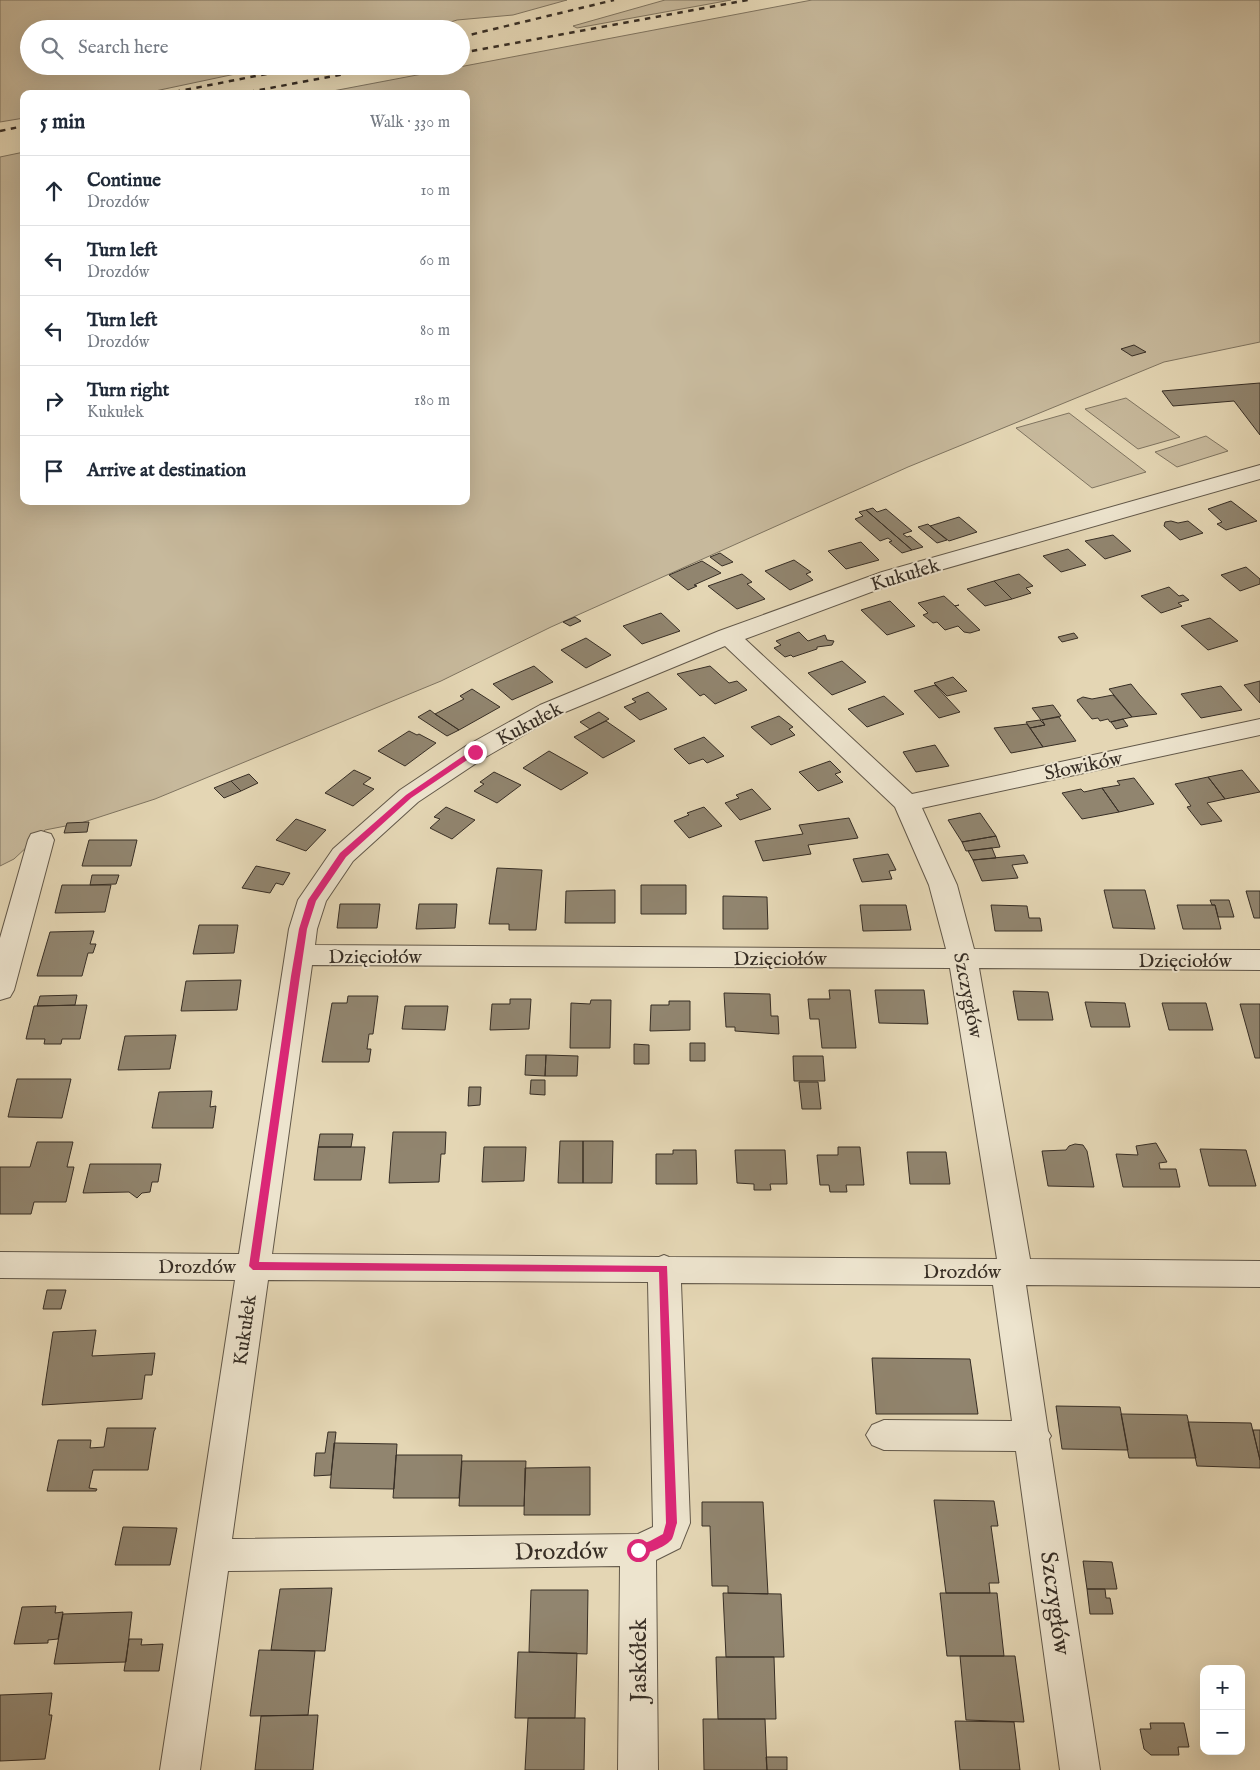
<!DOCTYPE html>
<html lang="en">
<head>
<meta charset="utf-8">
<style>
	:root { --surface:#fff; --page:#f6f6f7; --text:#1f2937; --muted:#747a83; --line:#e0e1e3 }
	body { margin:0; font-family:"IM FELL English",serif; background:var(--page); color:var(--text) }
	.controls { position:absolute; right:15px; bottom:15px; display:grid; overflow:hidden; border-radius:10px; box-shadow:0 5px 20px #0002 }
	.controls button { width:45px; height:45px; display:grid; place-items:center; padding:0; border:0; border-bottom:1px solid var(--line); background:var(--surface); color:var(--text); font:25px sans-serif }
	.stop { position:absolute; width:15px; height:15px; margin:-11px; border:4px solid #db2777; border-radius:50%; background:#fff }
	.stop.end { background:#db2777; border-color:#fff; box-shadow:0 1px 5px #0008 }
	.list { margin:0; padding:0; list-style:none }
	h2 { display:flex; justify-content:space-between; align-items:center; height:65px; margin:0; padding:0 20px; font-size:21px }
	h2 small { font-size:16px; font-weight:400; color:var(--muted) }
	.list li { display:grid; grid-template-columns:32px 1fr auto; gap:15px; align-items:center; box-sizing:border-box; height:70px; padding:0 20px; border-top:1px solid var(--line) }
	.list b { display:block; font-size:19px; white-space:nowrap }
	.list p { margin:0; font-size:16px; white-space:nowrap; color:var(--muted) }
	.list em { font-size:16px; font-style:normal; color:var(--muted) }
	.icon { flex:none; width:28px; height:28px; fill:none; stroke:currentColor; stroke-width:2; stroke-linecap:round; stroke-linejoin:round }
	.map { position:relative; flex:none; width:1260px; height:1770px; overflow:hidden }
	.search { position:absolute; background:var(--surface); box-shadow:0 5px 20px #0002; left:20px; top:20px; width:450px; height:55px; display:flex; align-items:center; gap:12px; box-sizing:border-box; padding:0 18px; border-radius:28px; color:var(--muted); font-size:19px }
	.panel { position:absolute; background:var(--surface); box-shadow:0 5px 20px #0002; left:20px; top:90px; width:450px; height:415px; border-radius:10px }
	.map>svg:first-child { display:block }
</style>
</head>
<body>
<div class="map">
<svg width="1260" height="1770" viewBox="0 0 1260 1770">
	<rect width="100%" height="100%" fill="#e4d6b4"/>
	<filter id="stains"><feTurbulence type="fractalNoise" baseFrequency=".004" numOctaves="4"/><feColorMatrix values="0 0 0 0 .2 0 0 0 0 .09 0 0 0 0 .02 0 0 0 .5 -.17"/></filter>
	<radialGradient id="worn" r=".72"><stop offset=".6" stop-color="#630" stop-opacity="0"/><stop offset="1" stop-color="#630" stop-opacity=".3"/></radialGradient>
	<path fill="#c7b99c" stroke="#7f7460" d="M0,0h567l-54,15 -56,5 -28,9h-400v37h244l-132,28h-117v24l-24,4z
		M665,0h66l-154,28 -4,-2z
		M812,0h448v342l-96,20 -256,105 -357,160 -110,54 -286,118 -74,24 -36,7 -31,29 -14,7v-709l24,-5v349h442v-407h-149z
		M1126,398l54,39 -42,12 -53,-40z
		M1069,413l77,59 -54,16 -76,-60z
		M1206,436l22,15 -51,16 -22,-15z"/>
	<path fill="#91856f" stroke="#372e25" d="M1134,345l12,7 -14,4 -11,-7z
		M1260,383v52l-26,-34 -61,5 -11,-15z
		M1231,501l26,20 -31,9 -9,-6 5,-2 -14,-13z
		M873,508l4,4 9,-3 26,22 -9,3 4,3 3,-1 13,11 -11,3 -46,-40z
		M866,510l46,40 -10,3 -13,-11 3,-1 -4,-3 -8,3 -25,-22 8,-3 -4,-4z
		M959,517l18,15 -28,9 -19,-15z
		M1171,521l7,2 10,-2 15,12 -23,7 -16,-14 1,-4z
		M928,524l2,2 17,14 -10,3 -19,-16z
		M1113,535l18,16 -26,8 -20,-18z
		M861,542l18,18 -33,9 -18,-18z
		M1068,549l18,16 -25,7 -18,-16z
		M720,553l13,9 -11,4 -12,-9z
		M794,560l17,12 -5,2 7,6 -23,10 -25,-19z
		M702,561l19,12 -27,12 3,1 -9,4 -19,-15z
		M1246,567l14,12v5l-20,7 -19,-16z
		M742,574l10,8 -5,2 18,15 -28,10 -29,-23z
		M1019,574l14,12 -7,2 5,5 -19,6 -18,-18z
		M994,581l18,18 -27,7 -18,-17z
		M1169,587l10,9 4,-1 6,5 -11,3 4,3 -21,7 -20,-17z
		M944,596l11,10 4,-1 -4,1 25,24 -10,3 -6,-1 -6,-6 -13,4 -8,-8 -4,1 -10,-8 5,-2 -10,-10z
		M890,601l25,25 -28,9 -26,-25z
		M661,613l19,18 -38,13 -19,-18z
		M575,617l6,4 -11,5 -7,-4z
		M1210,618l28,23 -30,9 -27,-24z
		M799,632l9,9 17,-6 2,5 7,1 -2,4 -15,2v2l-24,8 -2,-2 -6,2 -11,-9 7,-3 -5,-4z
		M1074,633l4,5 -16,4 -4,-5z
		M586,638l25,17 -25,13 -25,-18z
		M842,661l24,21 -34,13 -24,-22z
		M534,666l19,16 -41,18 -19,-16z
		M710,666l19,17 8,-2 10,9 -32,14 -11,-10 -4,2 -23,-22z
		M953,677l14,14 -20,5 -13,-13z
		M1260,681v22l-16,-18z
		M1131,684l8,10 18,20 -25,3 -23,-28z
		M935,685l25,27 -21,6 -25,-27z
		M1221,686l21,24 -41,8 -20,-24z
		M472,689l28,18 -41,23 -24,-16 29,-15 -4,-3z
		M648,692l19,17 -27,11 -16,-13 12,-5 -4,-3z
		M1113,695l19,22 -22,5 -2,-3 -8,2 -2,-3 -6,1 -14,-17 -1,-2 6,-3 9,2z
		M884,696l20,18 -37,13 -19,-18z
		M1053,705l8,11 -20,4 -9,-12z
		M430,710l5,4 24,16 -12,6 -29,-19z
		M599,712l10,7 -19,10 -10,-7z
		M779,716l14,11 -4,2 6,6 -24,10 -20,-18z
		M1059,717l17,24 -33,6 -13,-19 15,-3 -3,-5z
		M1123,719l5,7 -12,3 -5,-7z
		M1040,720l5,5 -15,3 -4,-6z
		M606,721l29,20 -32,17 -29,-21z
		M1027,724l16,23 -32,6 -17,-25z
		M409,731l8,4 2,-1 17,9 -31,23 -27,-15z
		M704,737l20,19 -17,7 -4,-4 -14,5 -15,-15z
		M935,745l14,21 -33,6 -13,-20z
		M549,751l39,22 -27,17 -38,-22z
		M830,761l11,11 -6,2 8,8 -25,9 -19,-19z
		M354,770l17,8 -8,6 11,5 -21,17 -28,-13z
		M1242,770l18,22 -35,7 -17,-22z
		M494,772l27,13 -24,18 -23,-12 10,-7 -4,-2z
		M249,774l9,9 -17,8 -10,-10z
		M1208,777l17,22 -18,4 15,18 -21,4 -14,-18 4,-1 -16,-22z
		M1134,778l20,26 -35,8 -17,-24 18,-3 -3,-4z
		M231,781l10,10 -17,7 -10,-10z
		M1102,788l17,24 -37,7 -20,-26 19,-4 3,3z
		M752,789l19,20 -31,11 -15,-17 14,-5 -3,-3z
		M446,807l29,13 -23,19 -22,-11 10,-9 -6,-2z
		M704,807l18,19 -33,12 -15,-17 15,-6 -2,-2z
		M980,813l16,23 -34,6 -14,-22z
		M849,818l9,20 -50,7 3,9 -48,7 -8,-20 48,-7 -4,-9z
		M296,819l30,11 -20,21 -30,-11z
		M89,822l-2,10 -23,1 3,-10z
		M996,836l4,11 -34,4 -4,-9z
		M89,840h48l-6,26h-49z
		M992,848l4,10 -23,2 -5,-9z
		M888,854l8,16 -7,1 3,8 -30,3 -9,-23z
		M1024,855l4,8 -16,2 6,13 -36,3 -9,-21z
		M256,866l34,7 -7,12 -7,-2 -6,10 -28,-5z
		M497,868l45,2 -6,60h-27v-6h-20z
		M92,875h27l-3,9 -26,1z
		M62,885h49l-6,27 -50,1z
		M641,885h45v29h-45z
		M615,890v33h-50l1,-32z
		M1104,890h41l10,39 -42,-1z
		M1246,891h14v27h-6z
		M723,896l44,1 1,32h-45z
		M1210,900h19l5,17h-16l-3,-12h-3z
		M340,904h40l-3,24h-40z
		M419,904h38l-2,24 -39,1z
		M860,905h46l5,25 -48,1z
		M991,905l36,1 2,12h11l2,13h-47z
		M1177,905h38l6,24h-38z
		M199,925h39l-4,28 -41,1z
		M94,931l-4,13h6l-3,9h-5l-6,23h-45l13,-44z
		M241,980l-4,30 -56,1 5,-30z
		M829,990h21l6,58h-34l-3,-29h-9l-2,-20h22z
		M875,990h49l4,34 -49,-1z
		M1013,991l35,1 5,28h-35z
		M724,993l46,1 1,22h7l1,18 -44,-3v-4h-9z
		M77,995l-2,10 -38,1 3,-10z
		M348,996h30l-5,38h-4l-2,15h4l-2,13h-47l10,-59h15z
		M510,999h21l-2,30 -39,1 2,-26h18z
		M591,1000h20l-1,48h-40l1,-45 19,1z
		M669,1001h21v29l-40,1 1,-26h18z
		M1085,1002l40,1 5,24h-39z
		M1162,1003h44l7,27h-44z
		M1240,1004h20v54h-5z
		M87,1005l-7,34h-18l-1,5h-17l1,-5h-19l8,-33z
		M405,1006h43l-3,24 -43,-1z
		M176,1035l-6,34 -52,1 7,-34z
		M690,1043h15v18h-15z
		M634,1044l15,1v19h-15z
		M526,1055h20l-1,21 -20,-1z
		M546,1055l32,1 -1,20h-32z
		M793,1056h30l2,25h-31z
		M17,1079h54l-9,39 -54,-1z
		M531,1080h14v15l-15,-1z
		M799,1082h19l3,27h-19z
		M469,1087h12l-1,18 -12,1z
		M212,1091l-2,16 6,-1 -3,22h-61l7,-36z
		M393,1132h53l-1,22h-4l-2,28 -50,1z
		M320,1134h33l-2,13h-33z
		M560,1141h23v42h-25z
		M583,1141h30l-1,42h-29z
		M37,1142h36l-6,25h7l-8,35h-32l-3,12h-31v-47h30z
		M1156,1143l11,19 -8,1 1,6h16l4,18h-57l-7,-33 22,1 -2,-9z
		M1075,1144l8,1 4,6 7,36 -46,-1 -6,-35 24,-1 3,-4z
		M318,1147h47l-4,33h-47z
		M484,1147h42l-2,34 -42,1z
		M838,1147h22l4,38h-18l1,7h-17l-1,-7h-9l-3,-30h21z
		M1200,1149l46,1 10,36h-47z
		M673,1150h23l1,34h-41v-30h17z
		M735,1150h50l2,34h-17l1,6h-17v-6l-17,-1z
		M907,1152h39l4,32h-40z
		M90,1164h71l-3,18h-6l-2,10 -8,1 -5,5 -8,-6 -46,1z
		M47,1290h19l-5,19h-18z
		M96,1330l-4,26 63,-3 -3,22h-7l-3,24 -100,6 11,-73z
		M872,1358l98,1 8,55h-102z
		M1056,1406l64,1 8,43 -66,-1z
		M1121,1414l66,1 9,43h-67z
		M1188,1422l63,1 9,37v8l-63,-2z
		M107,1428h49l-2,3 -6,39h-55l-4,18 8,1 -1,2h-49l11,-51h33l-1,8 14,-1z
		M1253,1430h7v30z
		M328,1432h8l-5,43 -17,1 2,-23h9z
		M334,1443l63,1 -3,45 -64,-1z
		M396,1455h66l-3,43h-66z
		M462,1461h64l-2,45h-65z
		M590,1467v48h-66l1,-47z
		M934,1500l60,1 4,25h-7l8,57h-10l1,10h-44z
		M702,1502h61l5,92 -40,-1v-7h-16l-2,-60h-8z
		M123,1527l54,1 -7,37h-55z
		M1083,1561l29,1 5,27h-30z
		M332,1588l-7,63 -54,-1 9,-61z
		M1087,1589h18l1,9h4l3,16h-23z
		M531,1590h57l-1,64 -58,-2z
		M723,1593l58,1 3,63h-58z
		M940,1593h57l7,63h-57z
		M56,1606l-1,7 8,-1 -5,27 -10,1v3l-34,1 8,-37z
		M132,1612l-6,50 -72,2 9,-50z
		M129,1639h13l-1,6 22,-1 -4,27h-35z
		M259,1650l56,1 -7,64 -58,1z
		M518,1652l59,1 -2,65h-60z
		M960,1656h55l9,66 -58,-2z
		M716,1657h58l2,62h-58z
		M52,1693l-3,22h3l-7,44 -45,2v-66z
		M318,1715l-5,55h-58l6,-54z
		M528,1718h57l-1,52h-59z
		M703,1719h62l2,51h-63z
		M955,1721l59,1 6,48h-60z
		M1150,1723h34l5,24h-11l1,8h-28l-7,-6 -4,-20h11z
		M766,1757h21v13h-20z"/>
	<g fill="none" stroke-linecap="round" stroke-linejoin="round">
		<g stroke="#625849" stroke-width="2">
			<path id="minor" d="M1260,465v14l-362,103 -153,57 167,155 348,-75v16l-338,73 35,77 17,64 286,1v20l-281,-2 51,291 230,2v26l-234,-2 22,146 3,5 -2,3 51,331h-40l-44,-319 -132,-1 -12,-5 -6,-10 6,-10 12,-5 128,1 -19,-136 -312,-2 9,240 -10,25 -24,12 2,210h-40l2,-204 -392,5 -28,199h-40l75,-490 -235,-2v-26l239,2 50,-325 9,-29 35,-51 67,-59 66,-44 74,-41 179,-74 163,-59zM725,646l170,161 34,78 17,64 -631,-4 2,-16 9,-28 27,-40 65,-59 66,-44 74,-43zM312,965l638,3 47,291 -328,-2 -5,-2 -5,2 -387,-3zM268,1280l380,2 5,245 -15,7 -406,5z
				M41,831l10,3 3,6 -40,150 -4,7 -10,3v-62l28,-98 3,-6z"/>
		</g>
		<use href="#minor" fill="#ede4ce" fill-rule="evenodd"/>
		<path stroke="#372e25" stroke-width="2.5" stroke-dasharray="5.5 5.5" stroke-linecap="butt" d="M461,37l153,-37
			M461,53l287,-53
			M164,94l143,-28
			M238,94l149,-28
			M0,131l24,-5"/>
	</g>
	<path fill="#db2777" d="M472,750l7,2 -68,46 -65,59 -30,44 -9,28 -7,47 -41,286 408,4 10,257c-2,5 -3,12 -5,16 -6,8 -29,18 -38,14l-2,-3 2,-3 16,-6 13,-7 3,-11 -7,-251 -406,-2 -4,-4 42,-290 8,-47 9,-29 32,-47 66,-58z"/>
	<g text-anchor="middle" stroke-width="4" stroke-linejoin="round" paint-order="stroke">
		<g font-size="20" fill="#372e25" stroke="#ede4ce">
			<text transform="translate(905 574) rotate(-17)" y="7">Kukułek</text>
			<text transform="translate(529 723) rotate(-28)" y="7">Kukułek</text>
			<text transform="translate(1083 765) rotate(-12)" y="7">Słowików</text>
			<text x="375" y="963">Dzięciołów</text>
			<text x="780" y="965">Dzięciołów</text>
			<text x="1185" y="967">Dzięciołów</text>
			<text transform="translate(969 995) rotate(79)" y="7">Szczygłów</text>
			<text x="197" y="1273">Drozdów</text>
			<text x="962" y="1278">Drozdów</text>
			<text transform="translate(244 1330) rotate(-82)" y="7">Kukułek</text>
		</g>
		<g font-size="24" fill="#372e25" stroke="#ede4ce">
			<text transform="translate(561 1551) rotate(-1)" y="8">Drozdów</text>
			<text transform="translate(1056 1603) rotate(82)" y="8">Szczygłów</text>
			<text transform="translate(638 1660) rotate(-90)" y="8">Jaskółek</text>
		</g>
	</g>
	<rect width="100%" height="100%" filter="url(#stains)"/>
	<rect width="100%" height="100%" fill="url(#worn)"/>
</svg>
<div class="controls">
<button>+</button>
<button>−</button>
</div>
<div class="stop" style="left:638px;top:1550px"></div>
<div class="stop end" style="left:475px;top:752px"></div>
<div class="search"><svg class="icon" aria-label="search" viewBox="0 0 24 24"><circle cx="10" cy="10" r="6"/><path d="M15 15l6 6"/></svg>Search here</div>
<section class="panel">
<h2>5 min<small>Walk · 330 m</small></h2>
<ul class="list">
<li><svg class="icon" aria-label="ahead" viewBox="0 0 24 24"><path d="M12 20V5M6 11l6-6 6 6"/></svg><div><b>Continue</b><p>Drozdów</p></div><em>10 m</em></li>
<li><svg class="icon" aria-label="left" viewBox="0 0 24 24"><path d="M17 20v-9H6M10 6l-5 5 5 5"/></svg><div><b>Turn left</b><p>Drozdów</p></div><em>60 m</em></li>
<li><svg class="icon" aria-label="left" viewBox="0 0 24 24"><path d="M17 20v-9H6M10 6l-5 5 5 5"/></svg><div><b>Turn left</b><p>Drozdów</p></div><em>80 m</em></li>
<li><svg class="icon" aria-label="right" viewBox="0 0 24 24"><path d="M7 20v-9h11M14 6l5 5-5 5"/></svg><div><b>Turn right</b><p>Kukułek</p></div><em>180 m</em></li>
<li><svg class="icon" aria-label="arrive" viewBox="0 0 24 24"><path d="M6 21V4h12l-3 4 3 4H6"/></svg><div><b>Arrive at destination</b></div></li>
</ul>
</section>
</div>
</body>
</html>
